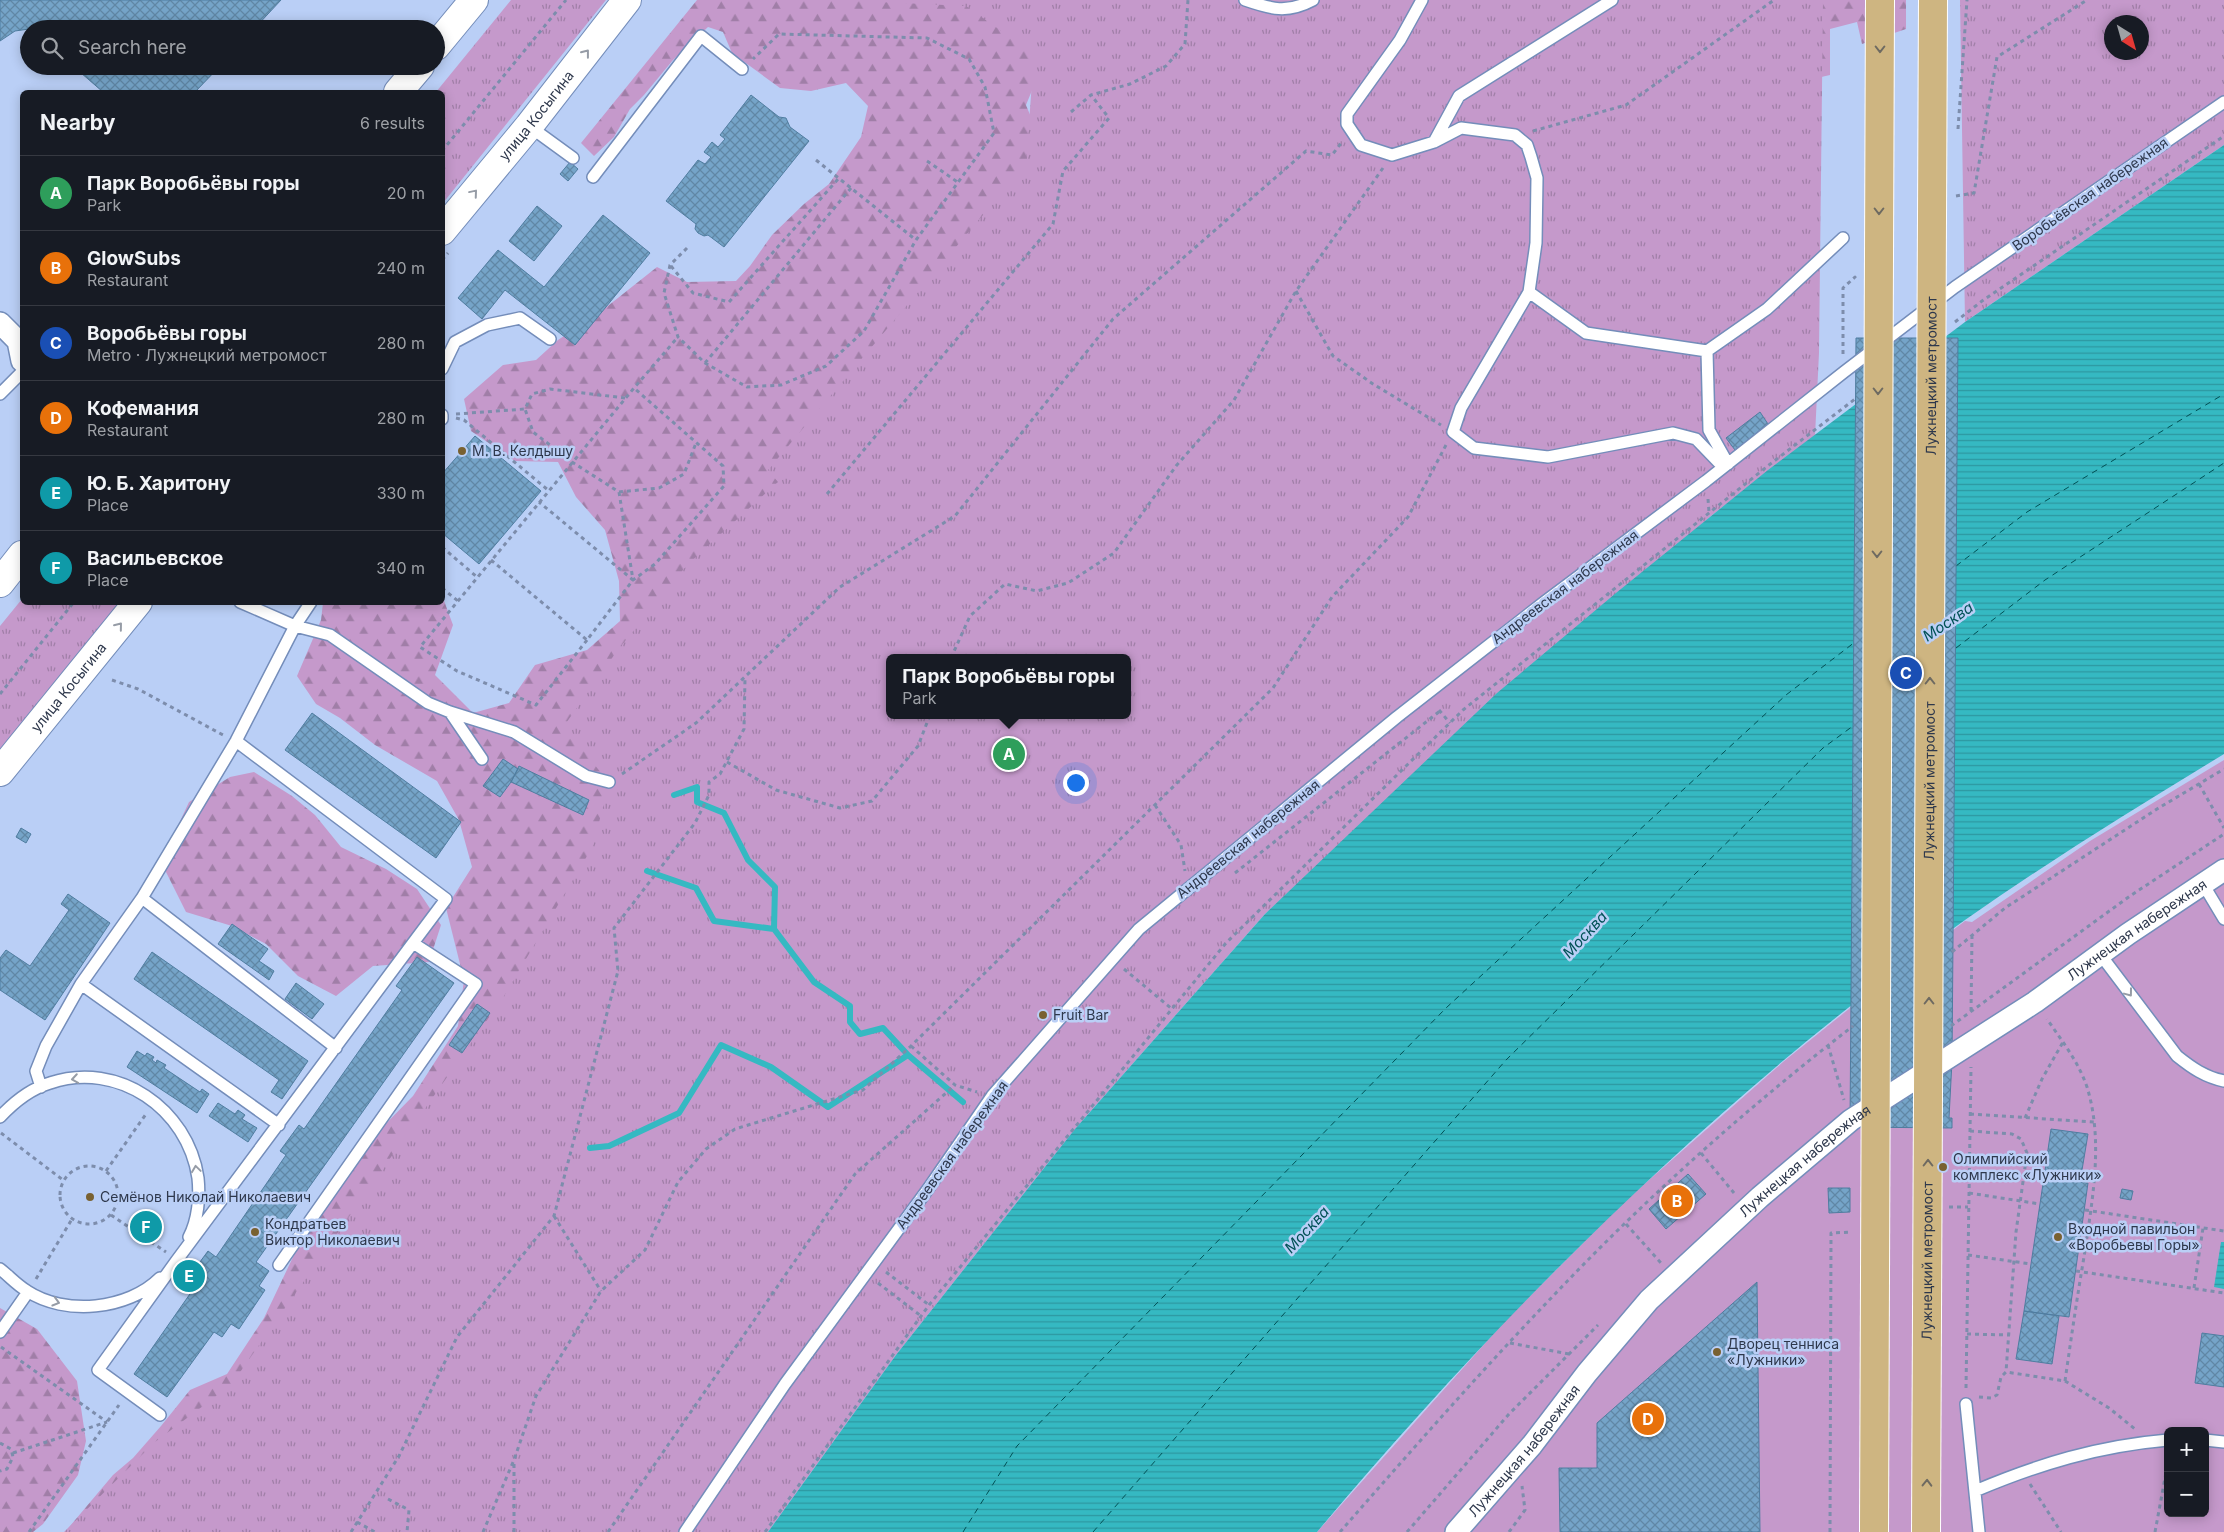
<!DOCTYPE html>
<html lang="en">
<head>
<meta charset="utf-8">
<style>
	:root { --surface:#171b24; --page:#20242c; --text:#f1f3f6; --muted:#9ea1a6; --line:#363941; --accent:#bbb19d }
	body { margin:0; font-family:Inter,sans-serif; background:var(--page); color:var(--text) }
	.controls { position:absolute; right:15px; bottom:15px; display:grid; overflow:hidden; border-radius:8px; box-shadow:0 2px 12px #0003 }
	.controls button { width:45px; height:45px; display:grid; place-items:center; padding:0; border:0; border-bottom:1px solid var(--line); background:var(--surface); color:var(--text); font:25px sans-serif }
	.compass { position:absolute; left:2104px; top:15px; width:45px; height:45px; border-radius:50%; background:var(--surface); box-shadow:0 2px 12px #0003; rotate:143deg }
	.you { position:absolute; left:1075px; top:782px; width:18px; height:18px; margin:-12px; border:4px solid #fff; border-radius:50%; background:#1a73e8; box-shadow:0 0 0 8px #1a73e833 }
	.badge { display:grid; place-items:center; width:32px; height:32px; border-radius:50%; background:var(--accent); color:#fff; font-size:16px; font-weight:700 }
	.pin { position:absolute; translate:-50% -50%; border:2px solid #fff; box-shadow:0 1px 5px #0006 }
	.popup { position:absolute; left:886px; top:654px; width:245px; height:65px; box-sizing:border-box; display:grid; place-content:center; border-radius:8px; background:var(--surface); filter:drop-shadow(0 1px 4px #0005); font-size:16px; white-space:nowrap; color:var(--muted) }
	.popup b { font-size:19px; color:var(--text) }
	.popup::after { content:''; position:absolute; left:50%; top:100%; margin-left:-10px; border:10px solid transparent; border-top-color:var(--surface) }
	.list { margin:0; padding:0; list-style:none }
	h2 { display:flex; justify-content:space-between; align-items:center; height:65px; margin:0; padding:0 20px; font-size:21px }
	h2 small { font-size:16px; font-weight:400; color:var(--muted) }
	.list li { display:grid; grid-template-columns:32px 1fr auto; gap:15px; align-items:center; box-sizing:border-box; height:75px; padding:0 20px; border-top:1px solid var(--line) }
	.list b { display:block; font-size:19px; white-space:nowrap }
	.list p { margin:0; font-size:16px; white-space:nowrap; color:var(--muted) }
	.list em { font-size:16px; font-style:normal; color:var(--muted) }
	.icon { flex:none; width:28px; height:28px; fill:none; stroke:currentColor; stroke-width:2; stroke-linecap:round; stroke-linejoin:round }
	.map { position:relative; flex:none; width:2224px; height:1532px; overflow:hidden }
	.search { position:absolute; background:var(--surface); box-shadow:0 2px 12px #0003; left:20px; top:20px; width:425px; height:55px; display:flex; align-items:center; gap:12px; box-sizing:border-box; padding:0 18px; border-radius:28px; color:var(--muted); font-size:19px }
	.panel { position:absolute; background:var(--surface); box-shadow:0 2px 12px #0003; left:20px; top:90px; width:425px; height:515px; border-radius:8px }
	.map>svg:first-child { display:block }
</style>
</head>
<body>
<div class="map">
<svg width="2224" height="1532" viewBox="0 0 2224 1532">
	<defs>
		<pattern id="forest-firs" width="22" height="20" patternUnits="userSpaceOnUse" patternTransform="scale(1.25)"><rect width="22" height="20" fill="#c599cb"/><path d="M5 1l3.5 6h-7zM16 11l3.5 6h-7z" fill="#a07ea7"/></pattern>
		<pattern id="park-tufts" width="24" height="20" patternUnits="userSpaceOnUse" patternTransform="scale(1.25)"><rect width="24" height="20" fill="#c599cb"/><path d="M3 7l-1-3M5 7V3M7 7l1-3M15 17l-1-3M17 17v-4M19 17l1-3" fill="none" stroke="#a07ea7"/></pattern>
		<pattern id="water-rules" width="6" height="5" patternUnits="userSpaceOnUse" patternTransform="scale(1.25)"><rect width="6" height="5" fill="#35b9c2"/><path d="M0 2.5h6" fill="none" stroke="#2d97a0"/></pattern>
		<pattern id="building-cross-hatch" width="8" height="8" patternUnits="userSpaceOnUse" patternTransform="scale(1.25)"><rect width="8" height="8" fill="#75a4c8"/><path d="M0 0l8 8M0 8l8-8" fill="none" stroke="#6087a5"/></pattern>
	</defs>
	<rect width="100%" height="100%" fill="#bacff6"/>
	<path fill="url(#forest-firs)" fill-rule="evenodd" d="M697,0h458l-115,71 -14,34 14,34 750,-139h116v29l-44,15 -5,-22 -27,7v46l-26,6 -1461,1451h-278l48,-57 20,-17 28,-32 29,-36 37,-16 37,-56 30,-63 6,-26 65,-84 48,-49 45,-70 6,-46 -18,-72 26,-41 -13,-47 -22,-39 -62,-36 -35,-27 -24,-14 -19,-28 24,-56 2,-17 119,-1 1,-4 10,27 -18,50 38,38 36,-10 26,-38 52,-15 33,-29 -1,-40 -14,-51 -29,-33 -18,-35 -43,-1 -44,-30 -7,-32 39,-34 33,-5 22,-20 46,-31 53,-42 30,15 49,-1 14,-15 22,-31 32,-31 25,-20 32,-47 7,-31 -22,-23 -35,8 -31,-3 -48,-35 -9,-21 -15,-5 -35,33 -29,35 -14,14 -16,28 -20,19 -13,-13zM890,658h238v57h-238z
		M254,772l38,24 23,19 26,32 45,22 31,20 24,36 -12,37 -56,4 -37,30 -38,-20 -32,-32 -34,-18 -46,-14 -25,-50 28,-60 41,-25z
		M0,1308l37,21 40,52 9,60 -8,34 -35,49 -10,8h-33z"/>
	<path fill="url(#park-tufts)" fill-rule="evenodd" d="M511,0h95l-163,203 -1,-111h-6z
		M838,0h985l-4,353 -4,83 -104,80 -446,398 -190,215 -179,226 -128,177h-704l91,-90 76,-57 273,-389 89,-150 16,-63 -45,-57 53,-75 70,-86 91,-83 -10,-12 258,-306 8,-110 -68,-48zM890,658h238v57h-238z
		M1960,0h264v145l-259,177zM2112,22h30v30h-30z
		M22,599v3l100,1 -122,151v-128z"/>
	<path fill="#c599cb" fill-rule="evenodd" d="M2224,760v772h-907l187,-210 120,-120 159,-140 77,-62 105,-79 7,1 118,-81zM2168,1431h37v82h-37z"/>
	<path fill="url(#water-rules)" d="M2224,145v609c-87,53 -175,107 -259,166 -243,173 -456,384 -648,612h-549l128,-177 179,-226 190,-215 232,-221 119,-100 152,-123 197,-148z
		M2221,1242h3v47l-10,-2z"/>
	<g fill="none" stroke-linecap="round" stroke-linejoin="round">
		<path stroke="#35b9c2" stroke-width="6" d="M674,795l23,-8v15l27,11 24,47 27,27 -1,42
			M647,871l49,17 18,33 60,8 40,53 36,24v16l10,12 23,-6 25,27 55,47
			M590,1148l19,-2 70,-33 42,-68 50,22 57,40 80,-52"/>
		<path stroke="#015156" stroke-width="1" stroke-dasharray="6 5" stroke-linecap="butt" d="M1956,566l71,-54 197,-118
			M1956,648l89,-68 179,-117
			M963,1532l54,-86 429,-438 340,-313 69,-53
			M1093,1532l413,-472 317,-312 30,-22"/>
	</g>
	<path fill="url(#building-cross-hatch)" stroke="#4f7da0" d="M0,0h281l-27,29h-225l-14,2 -15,10z
		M73,66h147l-25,26h-92z
		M751,95l28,22 7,1 4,9 19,14 -85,106 -16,-12 -4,1 -6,-3 -3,-4 1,-5 -30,-23 32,-41 7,4 6,-7 -7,-5 8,-10 6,5 7,-8 -5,-4z
		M570,162l8,7 -10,12 -8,-7z
		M537,206l25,20 -28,35 -25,-20z
		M603,215l47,38 -75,92 -70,-55 -23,29 -24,-21 40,-48 46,37z
		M1856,338h102l-6,723 -3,57h3v10l-102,-1z
		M1760,412l8,12 -33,26 -9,-12z
		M475,436l66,55 -62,73 -37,-31v-59z
		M312,713l149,109 -25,36 -151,-108z
		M503,759l15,10 -7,13 -11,15 -17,-11z
		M519,766l70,34 -6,15 -72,-33z
		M21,828l10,6 -5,9 -10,-6z
		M68,894l42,29 -65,97 -45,-30v-32l6,-8 24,16 39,-56 -8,-6z
		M232,924l36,25 -9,12 15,10 -5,9 -51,-36z
		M152,952l156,109 -26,38 -11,-7 8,-12 -145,-101z
		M417,957l37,26 -198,279 13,9 -10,15 6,4 -26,39 -8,-5 -9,13 -8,-5 -47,65 -33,-23 58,-83 -9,-6 25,-34 8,6 70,-102 -6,-4 19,-26 5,4 98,-139 -6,-4z
		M296,983l28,21 -12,15 -27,-20z
		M477,1004l13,9 -28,40 -13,-8z
		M137,1051l8,5 2,-3 7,4 -2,3 4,3 1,-3 9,5 -2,3 36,24 2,-3 7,5 -12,19 -70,-46z
		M218,1103l17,11 3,-4 7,5 -3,4 15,9 -9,14 -39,-26z
		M2051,1129l37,5 -8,48 -36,-5z
		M1688,1174l18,20 -40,35 -17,-20z
		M2044,1177l44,6 -19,134 -45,-6z
		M1828,1188h22v24l-21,1z
		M2122,1189l11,2 -2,9 -11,-2z
		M1757,1282l3,250h-200l-1,-64h38v-45z
		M2024,1311l35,5 -7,48 -36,-5z
		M2202,1333l22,3v51l-29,-4z"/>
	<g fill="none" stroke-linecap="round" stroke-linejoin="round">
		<g stroke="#748dba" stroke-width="14">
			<path id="lane" d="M1245,0c26,9 42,14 68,0
				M1422,0l-22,40 -53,74v10l14,21 31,10 42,-13 27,-14 54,7 12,10 4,12 6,21 -1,65 -7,49 -68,116 -8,24 21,16 74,9 125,-24 23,6 27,28
				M529,126l44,32
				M1434,142l25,-46 153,-96
				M593,177l108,-141 41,33
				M1529,292l57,41 121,18
				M442,369l13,-27 32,-17 33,-7 30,21
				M0,394l22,-22
				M442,415v4
				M1728,464l-19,-34 -2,-79 60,-42 76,-71
				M240,602l55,24 35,9 98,68 22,9 64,20 72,44 23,6
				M450,712l32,47
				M236,741l210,158 -33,44
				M2203,884l21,35
				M142,898l94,-157 59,-115 16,-24
				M2100,954l77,102c15,12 28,21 47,25
				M81,984l61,-86 194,150
				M41,1087l-5,-16 10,-25 35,-62 198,141
				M0,1117c14,-15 30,-28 50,-34 68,-23 138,26 148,95 2,19 0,42 -9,59
				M0,1269c9,7 17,16 27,22 38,25 101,19 133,-13
				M0,1332l28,-40
				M1966,1404l13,128
				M160,1415l-62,-45 79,-110 236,-317 63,41 -197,281
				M2205,1440l19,2
				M1975,1491c64,-27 123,-45 193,-51
				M685,1532l100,-148 143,-195 64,-93 147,-167 258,-212 146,-114 163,-122 138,-109 111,-85 269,-185"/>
		</g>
		<g stroke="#748dba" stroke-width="24">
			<g id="street">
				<path d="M0,323l18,18 4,20"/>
				<path id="s1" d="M1456,1532l76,-87 55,-72 62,-73 111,-103 91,-77 184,-118 93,-68 96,-64"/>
			</g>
		</g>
		<g stroke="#748dba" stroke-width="30">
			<g id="secondary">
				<path d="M436,46l38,-46"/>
				<path d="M398,92l22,-26"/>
				<path id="s2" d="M442,231l87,-105 98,-126"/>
				<path d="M0,583l22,-28"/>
				<path id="s3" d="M0,772l138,-170"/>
			</g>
		</g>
		<path stroke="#7d8dac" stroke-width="3" stroke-dasharray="4 4" stroke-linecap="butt" d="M1071,112l20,-17 39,-11 36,-18 19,-22 3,-44
			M1958,129l9,-129
			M1533,131l93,-26 148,-105
			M442,151l124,-151
			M816,160l100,80
			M927,161l32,22
			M1956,196l18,-3 23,-136 90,-57
			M687,248l-17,17 -6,28 14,44 27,26 42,24 34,-2 45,-19 38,-35 52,-91 78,-107 -9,-46 -16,-28 -42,-21 -148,-4 -26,25
			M442,260l6,-7
			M671,266l22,27 36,9 110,-124
			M1296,291l37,65 40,28 68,41
			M1955,322l27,-21 242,-165
			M1843,354v-66l12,-11v1
			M705,363l146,-175
			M625,398l-75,-9 -18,5 -7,15 8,23 39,30 47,30 40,-4 25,-14 12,-31
			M456,414l69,-5
			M456,418l8,2 84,70
			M619,492l14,88 22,-16 69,-78 -1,-20 -89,-78
			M827,494l226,-270 10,-53 46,-53 -18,-23
			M1708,499l1,13
			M442,547l35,30
			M491,560l96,80 46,-60 -94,-78
			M442,588l16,13
			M587,640l-51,65 -79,-34 -37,-24 214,-259 44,-51
			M951,658l19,-42 35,-32 32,7 31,-8 46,-30 62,-87 58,-66 62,-109 87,-123
			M112,680l26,9 85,46
			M0,694l74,-92
			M1439,710l11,13
			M727,762l49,28 64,18 32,-7 46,-55 12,-31
			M622,774l74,-51 144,-136 115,-71 158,-197 193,-168 26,4 10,-13
			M2199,784l25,44
			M1155,805l26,40 4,26
			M1235,873l205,-162
			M1952,952l53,-44 152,-99 67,-40
			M1124,969l48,40
			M1971,1011l1,-75
			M1951,1026l179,-130 94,-62
			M1828,1045l16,55
			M911,1046l44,39 22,7
			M1970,1114l124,8
			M2025,1118l17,-39 21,-37
			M1970,1131l42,3 9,5 6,14 -11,79 -10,140
			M1,1133l62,47
			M1701,1153l33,40
			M60 1195a29 29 0 1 1 58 0a29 29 0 1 1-58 0Z
			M106,1171l40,-57
			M1969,1193l71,11
			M1949,1207h19
			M2085,1210l139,21
			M111,1215l55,37
			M554,1216l47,75
			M1626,1224l35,39
			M1968,1255l63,9
			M2076,1271l148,22
			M886,1272l43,33
			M36,1279l36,-60
			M878,1283l43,33
			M2194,1288l9,-60
			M1967,1334l42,1
			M1510,1343l59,11
			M1,1347l106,75
			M2065,1381l44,27 26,21
			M1966,1388l5,-321
			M1979,1397l12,1 6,-3 4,-18 5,-5 59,9c6,-42 12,-83 19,-124 8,-56 20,-115 3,-170 -9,-26 -25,-46 -40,-68
			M0,1443l11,6 2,8 -6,12 -7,2
			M13,1453l94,-31
			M2030,1484l31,48
			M388,1499l21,11 -2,22
			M357,1522l18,10
			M29,1532l90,-127
			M351,1532l48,-76 58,-119 97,-121 64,-245 -4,-43 81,-105 14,-28v-13l11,-8 24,-45 1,-51
			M483,1532l31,-72 22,-64 65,-105 44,-41 33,-68 28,-33 29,-20 128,-39 48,-44 362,-358 59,-91 76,-80 38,-72
			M514,1532v-68
			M608,1532l247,-358 100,-89
			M765,1532l164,-227 297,-362 237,-233 306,-245 86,-66
			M1340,1532c70,-80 141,-161 215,-238 92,-97 192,-186 298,-268
			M1407,1532l102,-118 89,-89
			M1509,1532l16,-22 -3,-24
			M1830,1532l1,-299 21,-1
			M2155,1532l13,-70"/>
		<use href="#lane" stroke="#fff" stroke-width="11"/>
		<use href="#street" stroke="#fff" stroke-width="21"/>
		<use href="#secondary" stroke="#fff" stroke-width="28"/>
		<g stroke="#fff" stroke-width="30" stroke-linecap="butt">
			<g id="primary-bridge">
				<path d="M1874,1532l6,-1532"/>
				<path id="s4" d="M1926,1532l7,-1532"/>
			</g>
		</g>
		<use href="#primary-bridge" stroke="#ceb581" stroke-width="28"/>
	</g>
	<defs><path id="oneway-chevron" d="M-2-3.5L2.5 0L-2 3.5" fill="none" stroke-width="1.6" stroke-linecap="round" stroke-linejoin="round" transform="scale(1.25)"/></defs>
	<g stroke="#6e6a61">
		<use href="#oneway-chevron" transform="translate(1880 49) rotate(90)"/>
		<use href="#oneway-chevron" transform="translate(1879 211) rotate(90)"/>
		<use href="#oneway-chevron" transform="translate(1878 391) rotate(90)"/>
		<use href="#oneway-chevron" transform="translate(1877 554) rotate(90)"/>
		<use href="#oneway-chevron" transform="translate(1930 681) rotate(-90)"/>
		<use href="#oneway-chevron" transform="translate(1929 1001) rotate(-90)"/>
		<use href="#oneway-chevron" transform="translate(1928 1163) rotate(-90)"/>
		<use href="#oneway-chevron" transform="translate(1927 1483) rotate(-89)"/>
	</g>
	<g stroke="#969ca6">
		<use href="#oneway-chevron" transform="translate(586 53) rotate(-52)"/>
		<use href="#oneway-chevron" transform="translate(474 193) rotate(-50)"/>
		<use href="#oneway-chevron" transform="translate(119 626) rotate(-51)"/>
		<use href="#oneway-chevron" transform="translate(2129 993) rotate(53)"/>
		<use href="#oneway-chevron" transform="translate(75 1079) rotate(171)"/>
		<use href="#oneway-chevron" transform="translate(196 1169) rotate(-98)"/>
		<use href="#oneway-chevron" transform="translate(56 1302) rotate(16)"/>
	</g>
	<g fill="#796131" stroke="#bacff6" stroke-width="2">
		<circle cx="462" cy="451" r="5"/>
		<circle cx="1043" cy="1015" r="5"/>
		<circle cx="1943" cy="1167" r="5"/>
		<circle cx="90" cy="1197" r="5"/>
		<circle cx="255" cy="1232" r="5"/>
		<circle cx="2058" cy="1237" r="5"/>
		<circle cx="1717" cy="1352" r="5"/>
	</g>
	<g text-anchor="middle" stroke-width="5" stroke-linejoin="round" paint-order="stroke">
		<g font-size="14" fill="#2e384c" stroke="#bacff6">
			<text dy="5" stroke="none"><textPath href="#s2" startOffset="149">улица Косыгина</textPath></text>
			<text transform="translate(2090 194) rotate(-35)" y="5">Воробьёвская набережная</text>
			<text dy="5" stroke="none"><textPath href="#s4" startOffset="1156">Лужнецкий метромост</textPath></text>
			<text transform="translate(1565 587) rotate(-37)" y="5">Андреевская набережная</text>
			<text dy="5" stroke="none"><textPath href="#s3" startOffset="109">улица Косыгина</textPath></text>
			<text dy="5" stroke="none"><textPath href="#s4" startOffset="751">Лужнецкий метромост</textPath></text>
			<text transform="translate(1248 839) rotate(-39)" y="5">Андреевская набережная</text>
			<text dy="5" stroke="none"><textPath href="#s1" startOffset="916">Лужнецкая набережная</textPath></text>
			<text transform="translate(952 1155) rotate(-54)" y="5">Андреевская набережная</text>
			<text dy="5" stroke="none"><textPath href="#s1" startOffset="511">Лужнецкая набережная</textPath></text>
			<text dy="5" stroke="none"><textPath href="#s4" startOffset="271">Лужнецкий метромост</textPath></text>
			<text dy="5" stroke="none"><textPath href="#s1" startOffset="106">Лужнецкая набережная</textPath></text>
		</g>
		<g font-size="14" fill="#2e384c" stroke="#bacff6" text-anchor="start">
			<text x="472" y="456">М. В. Келдышу</text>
			<text x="1053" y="1020">Fruit Bar</text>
			<text x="1953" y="1164">Олимпийский<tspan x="1953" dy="16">комплекс «Лужники»</tspan></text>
			<text x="100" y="1202">Семёнов Николай Николаевич</text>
			<text x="265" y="1229">Кондратьев<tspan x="265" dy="16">Виктор Николаевич</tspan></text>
			<text x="2068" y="1234">Входной павильон<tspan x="2068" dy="16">«Воробьевы Горы»</tspan></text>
			<text x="1727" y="1349">Дворец тенниса<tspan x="1727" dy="16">«Лужники»</tspan></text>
		</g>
		<g font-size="15" font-style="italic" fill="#015156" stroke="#bacff6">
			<text transform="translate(1948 622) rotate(-34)" y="5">Москва</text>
			<text transform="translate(1585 935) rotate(-47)" y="5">Москва</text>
			<text transform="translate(1307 1230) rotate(-47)" y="5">Москва</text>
		</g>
	</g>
</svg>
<div class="controls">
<button>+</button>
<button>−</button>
</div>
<svg class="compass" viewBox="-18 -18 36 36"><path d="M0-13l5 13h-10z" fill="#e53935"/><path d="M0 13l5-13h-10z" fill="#9ea1a6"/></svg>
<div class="you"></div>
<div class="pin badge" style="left:1009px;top:754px;background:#2e9e5b">A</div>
<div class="popup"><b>Парк Воробьёвы горы</b>Park</div>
<div class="pin badge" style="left:1677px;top:1201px;background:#e8710a">B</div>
<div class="pin badge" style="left:1906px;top:673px;background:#1a4fb4">C</div>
<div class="pin badge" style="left:1648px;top:1419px;background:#e8710a">D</div>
<div class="pin badge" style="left:189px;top:1276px;background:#0f9aa8">E</div>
<div class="pin badge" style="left:146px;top:1227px;background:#0f9aa8">F</div>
<div class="search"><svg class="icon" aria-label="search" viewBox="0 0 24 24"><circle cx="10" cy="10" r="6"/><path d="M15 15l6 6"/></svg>Search here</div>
<section class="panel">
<h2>Nearby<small>6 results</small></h2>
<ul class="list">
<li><span class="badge" style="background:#2e9e5b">A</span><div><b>Парк Воробьёвы горы</b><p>Park</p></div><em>20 m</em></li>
<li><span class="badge" style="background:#e8710a">B</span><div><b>GlowSubs</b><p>Restaurant</p></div><em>240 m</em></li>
<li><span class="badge" style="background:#1a4fb4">C</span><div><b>Воробьёвы горы</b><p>Metro · Лужнецкий метромост</p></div><em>280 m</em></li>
<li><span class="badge" style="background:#e8710a">D</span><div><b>Кофемания</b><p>Restaurant</p></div><em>280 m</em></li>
<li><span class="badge" style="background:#0f9aa8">E</span><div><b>Ю. Б. Харитону</b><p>Place</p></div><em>330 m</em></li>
<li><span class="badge" style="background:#0f9aa8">F</span><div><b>Васильевское</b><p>Place</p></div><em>340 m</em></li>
</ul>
</section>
</div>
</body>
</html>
